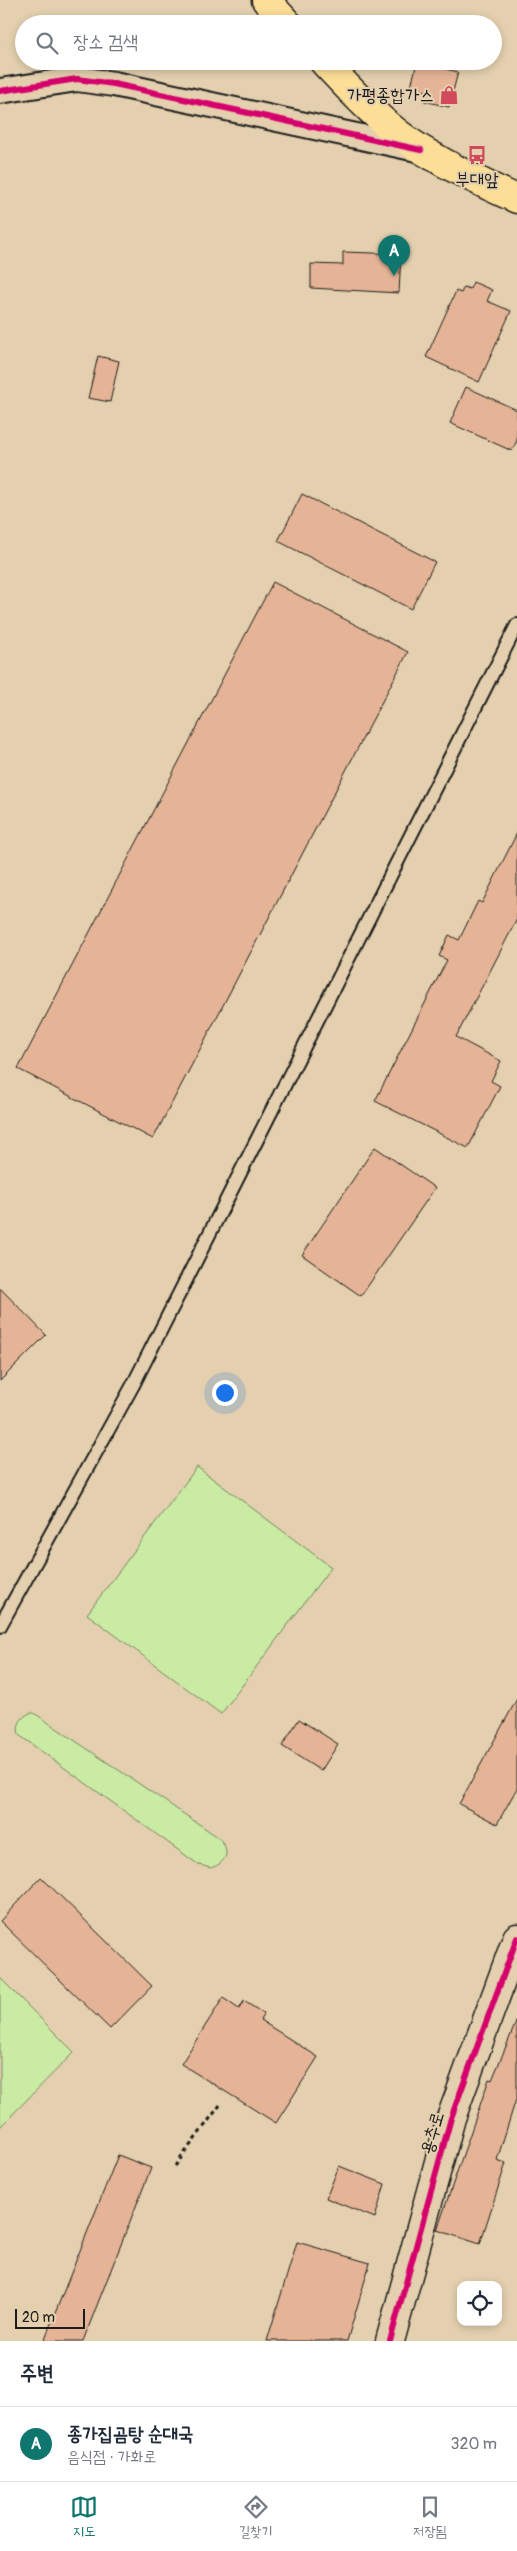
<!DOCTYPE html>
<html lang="ko">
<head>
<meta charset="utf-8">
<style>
	:root { --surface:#fff; --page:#f2f2f3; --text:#1f2937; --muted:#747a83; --line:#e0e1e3; --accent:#0f766e }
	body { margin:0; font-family:Pangolin,"Poor Story",sans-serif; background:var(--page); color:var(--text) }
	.controls { position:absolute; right:15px; bottom:15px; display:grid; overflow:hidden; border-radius:10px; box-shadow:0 2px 8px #0003 }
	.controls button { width:45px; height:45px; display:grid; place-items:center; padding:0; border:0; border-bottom:1px solid var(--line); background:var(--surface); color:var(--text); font:25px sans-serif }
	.scale { position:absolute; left:15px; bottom:12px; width:70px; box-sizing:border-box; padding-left:5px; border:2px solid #1c1c1c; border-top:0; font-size:14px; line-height:18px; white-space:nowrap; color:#1c1c1c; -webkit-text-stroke:4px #e4d0ae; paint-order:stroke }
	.you { position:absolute; left:224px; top:1392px; width:18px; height:18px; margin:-12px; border:4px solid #fff; border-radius:50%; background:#1a73e8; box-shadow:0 0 0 8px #1a73e833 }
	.badge { display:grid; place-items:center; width:32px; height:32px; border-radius:50%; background:var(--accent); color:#fff; font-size:16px; font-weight:700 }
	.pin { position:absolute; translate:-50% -41px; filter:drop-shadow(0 1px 2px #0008) }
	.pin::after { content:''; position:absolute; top:26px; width:18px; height:15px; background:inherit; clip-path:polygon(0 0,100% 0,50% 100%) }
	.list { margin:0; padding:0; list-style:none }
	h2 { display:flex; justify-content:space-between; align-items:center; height:65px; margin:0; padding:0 20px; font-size:21px }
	h2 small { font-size:16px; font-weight:400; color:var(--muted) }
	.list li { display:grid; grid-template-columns:32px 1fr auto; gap:15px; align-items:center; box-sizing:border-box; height:75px; padding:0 20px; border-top:1px solid var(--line) }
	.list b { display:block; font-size:19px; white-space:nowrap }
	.list p { margin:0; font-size:16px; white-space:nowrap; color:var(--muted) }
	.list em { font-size:16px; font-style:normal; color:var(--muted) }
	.icon { flex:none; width:28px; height:28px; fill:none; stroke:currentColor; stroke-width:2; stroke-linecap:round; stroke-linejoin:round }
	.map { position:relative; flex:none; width:517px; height:2341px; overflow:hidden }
	.search { position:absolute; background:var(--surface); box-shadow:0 2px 8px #0003; left:15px; right:15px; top:15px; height:55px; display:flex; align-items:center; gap:12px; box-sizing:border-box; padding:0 18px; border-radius:28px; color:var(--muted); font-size:19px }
	.sheet { height:140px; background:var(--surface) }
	nav { display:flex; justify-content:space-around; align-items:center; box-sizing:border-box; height:70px; border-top:1px solid var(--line); background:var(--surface); font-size:14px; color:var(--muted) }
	nav a { display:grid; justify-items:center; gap:2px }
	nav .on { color:var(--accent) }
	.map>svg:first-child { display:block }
</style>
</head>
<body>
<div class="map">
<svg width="517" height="2341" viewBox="0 0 517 2341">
	<rect width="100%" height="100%" fill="#e4d0ae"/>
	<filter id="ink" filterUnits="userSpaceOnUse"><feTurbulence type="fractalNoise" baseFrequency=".02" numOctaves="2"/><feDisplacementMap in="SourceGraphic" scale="10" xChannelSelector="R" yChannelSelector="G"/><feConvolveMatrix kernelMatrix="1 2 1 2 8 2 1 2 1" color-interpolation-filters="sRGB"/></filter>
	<g filter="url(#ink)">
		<path fill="#caeba3" stroke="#738460" d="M197,1467l134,100 -110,147 -134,-100z
			M30,1713h4l184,124c13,13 10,25 -7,31l-12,-3 -180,-130c-3,-10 2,-18 11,-22z
			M0,1978l74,74 -74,75z"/>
		<path fill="#e5b496" stroke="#1c1c1c" d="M417,62l41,10 -9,35 -25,-6 2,-10 -15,-4z
			M343,252l58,2 -2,39 -88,-5v-24l32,1z
			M473,282l19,8 -5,11 24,10 -32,71 -53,-25 30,-66 5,2 3,-6 6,2z
			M98,356l21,5 -9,41 -22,-4z
			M466,387l51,23v30l-5,11 -62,-28z
			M302,494l133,68 -24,47 -133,-68z
			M273,582l135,70 -255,487 -135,-70z
			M517,833v86l-61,118 45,24 -10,20 9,5 -32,62 -93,-47 72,-141 -8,-4 10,-21 10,5 19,-39 4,2z
			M375,1147l60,41 -74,108 -59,-41z
			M0,1288l46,47 -46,46z
			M517,1699v89l-20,36 -38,-20z
			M299,1719l39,25 -17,27 -39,-25z
			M41,1877l111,109 -42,43 -110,-108z
			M223,1998l16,11 5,-8 20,13 -4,6 58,37 -42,66 -95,-59z
			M517,2020v76l-20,64 9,3 -26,81 -43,-14 52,-151 3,1z
			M118,2155l33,13 -68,173h-39z
			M339,2166l46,18 -10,34 -49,-20z
			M297,2242l73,21 -23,78h-80z"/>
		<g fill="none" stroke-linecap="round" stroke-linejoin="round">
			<g stroke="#1c1c1c" stroke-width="16">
				<path id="service" d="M0,1626l133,-241 384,-760"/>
			</g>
			<g stroke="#1c1c1c" stroke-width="28">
				<path id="minor" d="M0,91l77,-12 37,5 303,65"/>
			</g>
			<g stroke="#1c1c1c" stroke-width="31">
				<path id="tertiary" d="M390,2341l61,-223 66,-180"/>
			</g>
			<g stroke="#1c1c1c" stroke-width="31">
				<path id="primary" d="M266,0l22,24
					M323,61c30,32 61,66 99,89 30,18 63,35 95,49"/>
			</g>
			<path stroke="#1c1c1c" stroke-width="3" stroke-dasharray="4 4" stroke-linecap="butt" d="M175,2166l45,-61"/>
			<use href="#service" stroke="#e4d0ae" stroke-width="12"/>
			<use href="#minor" stroke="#e4d0ae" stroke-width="24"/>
			<use href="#tertiary" stroke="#e4d0ae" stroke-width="28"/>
			<use href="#primary" stroke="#fdde96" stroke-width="28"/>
			<g stroke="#e4d0ae" stroke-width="9">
				<path id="cycleway" d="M0,91l77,-12 37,5 307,66
					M390,2341l61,-223 66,-180"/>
			</g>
			<use href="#cycleway" stroke="#d6006c" stroke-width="6"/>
		</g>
	</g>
	<defs>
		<g id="shop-bare" transform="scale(1.5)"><path d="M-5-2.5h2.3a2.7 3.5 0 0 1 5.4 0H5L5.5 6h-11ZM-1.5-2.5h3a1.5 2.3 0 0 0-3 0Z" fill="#d1495b" stroke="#e4d0ae" stroke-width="2.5" paint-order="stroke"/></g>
		<g id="bus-bare" transform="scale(1.5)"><path d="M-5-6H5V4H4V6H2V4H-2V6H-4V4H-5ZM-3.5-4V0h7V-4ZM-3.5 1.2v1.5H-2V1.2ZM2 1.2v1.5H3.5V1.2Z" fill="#d1495b" stroke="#e4d0ae" stroke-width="2.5" paint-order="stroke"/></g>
	</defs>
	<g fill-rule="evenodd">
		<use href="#shop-bare" x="449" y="95"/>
		<use href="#bus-bare" x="477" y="155"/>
	</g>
	<g text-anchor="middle" stroke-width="4" stroke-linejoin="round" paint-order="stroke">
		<g font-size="18" fill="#1c1c1c" stroke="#e4d0ae" text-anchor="end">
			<text x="434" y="101">가평종합가스</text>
			<text x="477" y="185" text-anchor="middle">부대앞</text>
		</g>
		<g font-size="18" fill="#1c1c1c" stroke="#e4d0ae">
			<text transform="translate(432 2133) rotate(-74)" y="6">용추로</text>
		</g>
	</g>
</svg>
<div class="controls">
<button><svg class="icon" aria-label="locate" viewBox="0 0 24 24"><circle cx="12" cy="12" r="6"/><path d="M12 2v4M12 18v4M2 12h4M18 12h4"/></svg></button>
</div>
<div class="scale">20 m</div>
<div class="you"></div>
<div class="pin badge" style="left:394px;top:276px">A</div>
<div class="search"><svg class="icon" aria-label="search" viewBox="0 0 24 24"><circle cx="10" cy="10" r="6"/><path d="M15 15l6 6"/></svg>장소 검색</div>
</div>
<section class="sheet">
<h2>주변<small></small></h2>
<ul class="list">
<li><span class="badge">A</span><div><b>종가집곰탕 순대국</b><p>음식점 · 가화로</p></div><em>320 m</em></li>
</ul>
</section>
<nav>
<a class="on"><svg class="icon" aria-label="map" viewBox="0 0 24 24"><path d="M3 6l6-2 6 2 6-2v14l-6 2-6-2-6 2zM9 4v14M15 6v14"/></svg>지도</a>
<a><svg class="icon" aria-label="directions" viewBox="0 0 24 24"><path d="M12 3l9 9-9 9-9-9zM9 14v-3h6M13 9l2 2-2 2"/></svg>길찾기</a>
<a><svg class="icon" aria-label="saved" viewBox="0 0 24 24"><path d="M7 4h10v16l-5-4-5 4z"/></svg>저장됨</a>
</nav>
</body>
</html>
